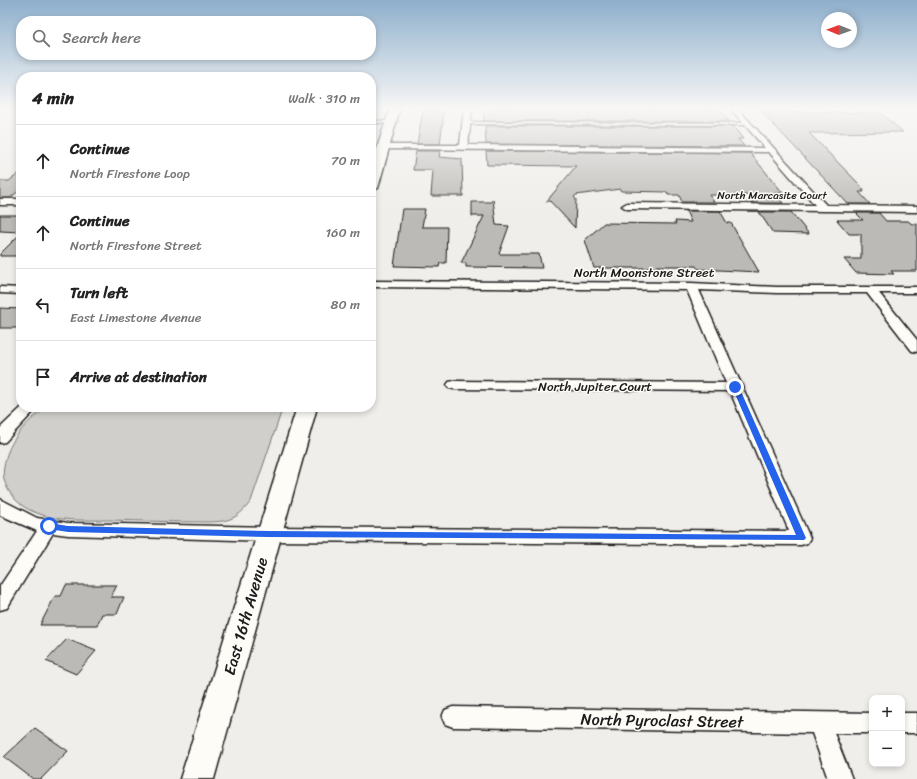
<!DOCTYPE html>
<html lang="en">
<head>
<meta charset="utf-8">
<style>
	:root { --surface:#fff; --page:#f2f2f2; --text:#222; --muted:#767676; --line:#e0e0e0 }
	body { margin:0; font-family:Sriracha,sans-serif; background:var(--page); color:var(--text) }
	.controls { position:absolute; right:12px; bottom:12px; display:grid; overflow:hidden; border-radius:8px; box-shadow:0 2px 6px #0003 }
	.controls button { width:36px; height:36px; display:grid; place-items:center; padding:0; border:0; border-bottom:1px solid var(--line); background:var(--surface); color:var(--text); font:20px sans-serif }
	.compass { position:absolute; left:821px; top:12px; width:36px; height:36px; border-radius:50%; background:var(--surface); box-shadow:0 2px 6px #0003; rotate:271deg }
	.stop { position:absolute; width:12px; height:12px; margin:-9px; border:3px solid #2563eb; border-radius:50%; background:#fff }
	.stop.end { background:#2563eb; border-color:#fff; box-shadow:0 1px 4px #0008 }
	.list { margin:0; padding:0; list-style:none }
	h2 { display:flex; justify-content:space-between; align-items:center; height:52px; margin:0; padding:0 16px; font-size:17px }
	h2 small { font-size:13px; font-weight:400; color:var(--muted) }
	.list li { display:grid; grid-template-columns:26px 1fr auto; gap:12px; align-items:center; box-sizing:border-box; height:72px; padding:0 16px; border-top:1px solid var(--line) }
	.list b { display:block; font-size:15px; white-space:nowrap }
	.list p { margin:0; font-size:13px; white-space:nowrap; color:var(--muted) }
	.list em { font-size:13px; font-style:normal; color:var(--muted) }
	.icon { flex:none; width:22px; height:22px; fill:none; stroke:currentColor; stroke-width:2; stroke-linecap:round; stroke-linejoin:round }
	.map { position:relative; flex:none; width:917px; height:779px; overflow:hidden }
	.search { position:absolute; background:var(--surface); box-shadow:0 2px 6px #0003; left:16px; top:16px; width:360px; height:44px; display:flex; align-items:center; gap:10px; box-sizing:border-box; padding:0 14px; border-radius:16px; color:var(--muted); font-size:15px }
	.panel { position:absolute; background:var(--surface); box-shadow:0 2px 6px #0003; left:16px; top:72px; width:360px; height:340px; border-radius:16px }
	.map>svg:first-child { display:block }
</style>
</head>
<body>
<div class="map">
<svg width="917" height="779" viewBox="0 0 917 779">
	<rect width="100%" height="100%" fill="#f0eeea"/>
	<filter id="ink" filterUnits="userSpaceOnUse"><feTurbulence type="fractalNoise" baseFrequency=".025" numOctaves="2"/><feDisplacementMap in="SourceGraphic" scale="8" xChannelSelector="R" yChannelSelector="G"/><feConvolveMatrix kernelMatrix="1 2 1 2 8 2 1 2 1" color-interpolation-filters="sRGB"/></filter>
	<g filter="url(#ink)">
		<path fill="#d0cfcc" stroke="#767674" d="M47,407h236l-32,94c-13,18 -23,21 -44,21 -33,0 -65,-1 -97,-2 -25,0 -55,2 -78,-9 -17,-7 -32,-26 -28,-45 5,-27 21,-43 43,-59z"/>
		<path fill="#bbbab6" stroke="#1c1c1c" d="M496,108l185,2 -1,-2h26l1,2h13l9,11h-245v-12z
			M758,108h21l2,2h8l2,2 89,1 23,19 -94,1 56,57h-3l2,2h-5l11,12h-22z
			M423,110h15v2h6l-4,32h-23z
			M485,126h248l10,13h-5l6,7 -258,-2z
			M416,151h24l-1,6 23,2 1,37h-32l2,-26h-20z
			M486,151l264,2 33,40h-8l8,10h-30l-5,-8h-39l5,7h-32l-3,-7h-11l-1,-3 -46,-1 -1,-2 -44,6 -2,2 2,2 -1,29 -25,-27 -4,1 30,-36 -89,-1z
			M21,172v17l-11,9h-10v-17h9z
			M493,199l3,26 13,1 -10,28h40l3,14 -76,-1v-4h-5l23,-47h-12v-14h19z
			M402,209h23l-3,18h25l-1,36h-6l-1,4 -45,-1z
			M686,211h34l7,12h4l28,49 -61,-3 -2,-3h-39l1,2h-64l-9,-28 19,-17 72,1 -1,-3 16,1z
			M759,212h32l18,22 -36,-1z
			M856,213h23l7,8h22l4,3h5v47h-26l3,3 -38,-1 -12,-14h17v-25h-12l-12,-14h26z
			M0,215h21v17l-21,-1z
			M21,233v23h-21v-2z
			M0,308l21,1v19h-21z
			M66,585h51l-6,12h13l-7,17h-15l-5,11h-57l15,-29h6z
			M67,639l29,12 -20,23 -30,-13z
			M35,728l33,23 -27,28h-8l-29,-22z"/>
		<g fill="none" stroke-linecap="round" stroke-linejoin="round">
			<g stroke="#1c1c1c" stroke-width="3">
				<path id="lane" d="M371,121h19l2,1 -2,1h-19z
					M467,122l282,1 2,1 -2,1 -283,-1v-2z"/>
			</g>
			<g stroke="#1c1c1c" stroke-width="3">
				<path id="street" d="M464,108h8l-4,37 297,3 -35,-40h7l89,97 91,1v6l-290,-3 -5,-3 5,-3 188,2 -46,-53 -386,-3 -4,-2 4,-2h77z
					M0,199h21v6h-21z
					M371,281l320,2 86,4h140v6h-38l38,47v12l-5,-1 -45,-58h-90l-78,-3 111,248 -3,5 -6,2 -532,-4 -201,-6 -15,-2 -46,75 -7,2v-24l37,-55 -37,-16v-16l37,19 31,5 201,4 520,4 -59,-140 -276,-2 -5,-1 -2,-3 2,-3 5,-1 272,2 -39,-93 -316,-3z
					M0,287l21,1v6l-21,-1z
					M22,407h16l-33,35 -5,1v-15z
					M453,707l419,6v20h-38l18,46h-24l-16,-46 -359,-6 -8,-3 -3,-7 3,-7z
					M902,713h15v20h-15z"/>
			</g>
			<g stroke="#1c1c1c" stroke-width="3">
				<path id="secondary" d="M390,108h10l-22,80 -7,4v-25z
					M297,407h20l-103,372h-34z"/>
			</g>
			<use href="#lane" fill="#fdfcf7" fill-rule="evenodd"/>
			<use href="#street" fill="#fdfcf7" fill-rule="evenodd"/>
			<use href="#secondary" fill="#fdfcf7" fill-rule="evenodd"/>
		</g>
	</g>
	<linearGradient id="sky" x2="0" y2="1"><stop stop-color="#8eafcc"/><stop offset="0.5" stop-color="#f8f7f6"/><stop offset="1" stop-color="#f8f7f6" stop-opacity="0"/></linearGradient>
	<rect width="917" height="217" fill="url(#sky)"/>
	<path fill="#2563eb" d="M735,385l4,2 67,151 -2,2 -535,-3 -201,-5 -19,-3 -4,-3 4,-3 19,3 201,5 527,4 -64,-148z"/>
	<g text-anchor="middle" stroke-width="3" stroke-linejoin="round" paint-order="stroke">
		<g font-size="11" fill="#1c1c1c" stroke="#fdfcf7">
			<text x="772" y="199">North Marcasite Court</text>
		</g>
		<g font-size="13" fill="#1c1c1c" stroke="#fdfcf7">
			<text x="644" y="277">North Moonstone Street</text>
			<text x="595" y="391">North Jupiter Court</text>
		</g>
		<g font-size="16" fill="#1c1c1c" stroke="#fdfcf7">
			<text transform="translate(245 616) rotate(-74)" y="6">East 16th Avenue</text>
			<text transform="translate(662 720) rotate(1)" y="6">North Pyroclast Street</text>
		</g>
	</g>
</svg>
<div class="controls">
<button>+</button>
<button>−</button>
</div>
<svg class="compass" viewBox="-18 -18 36 36"><path d="M0-13l5 13h-10z" fill="#e53935"/><path d="M0 13l5-13h-10z" fill="#767676"/></svg>
<div class="stop" style="left:49px;top:526px"></div>
<div class="stop end" style="left:735px;top:387px"></div>
<div class="search"><svg class="icon" aria-label="search" viewBox="0 0 24 24"><circle cx="10" cy="10" r="6"/><path d="M15 15l6 6"/></svg>Search here</div>
<section class="panel">
<h2>4 min<small>Walk · 310 m</small></h2>
<ul class="list">
<li><svg class="icon" aria-label="ahead" viewBox="0 0 24 24"><path d="M12 20V5M6 11l6-6 6 6"/></svg><div><b>Continue</b><p>North Firestone Loop</p></div><em>70 m</em></li>
<li><svg class="icon" aria-label="ahead" viewBox="0 0 24 24"><path d="M12 20V5M6 11l6-6 6 6"/></svg><div><b>Continue</b><p>North Firestone Street</p></div><em>160 m</em></li>
<li><svg class="icon" aria-label="left" viewBox="0 0 24 24"><path d="M17 20v-9H6M10 6l-5 5 5 5"/></svg><div><b>Turn left</b><p>East Limestone Avenue</p></div><em>80 m</em></li>
<li><svg class="icon" aria-label="arrive" viewBox="0 0 24 24"><path d="M6 21V4h12l-3 4 3 4H6"/></svg><div><b>Arrive at destination</b></div></li>
</ul>
</section>
</div>
</body>
</html>
